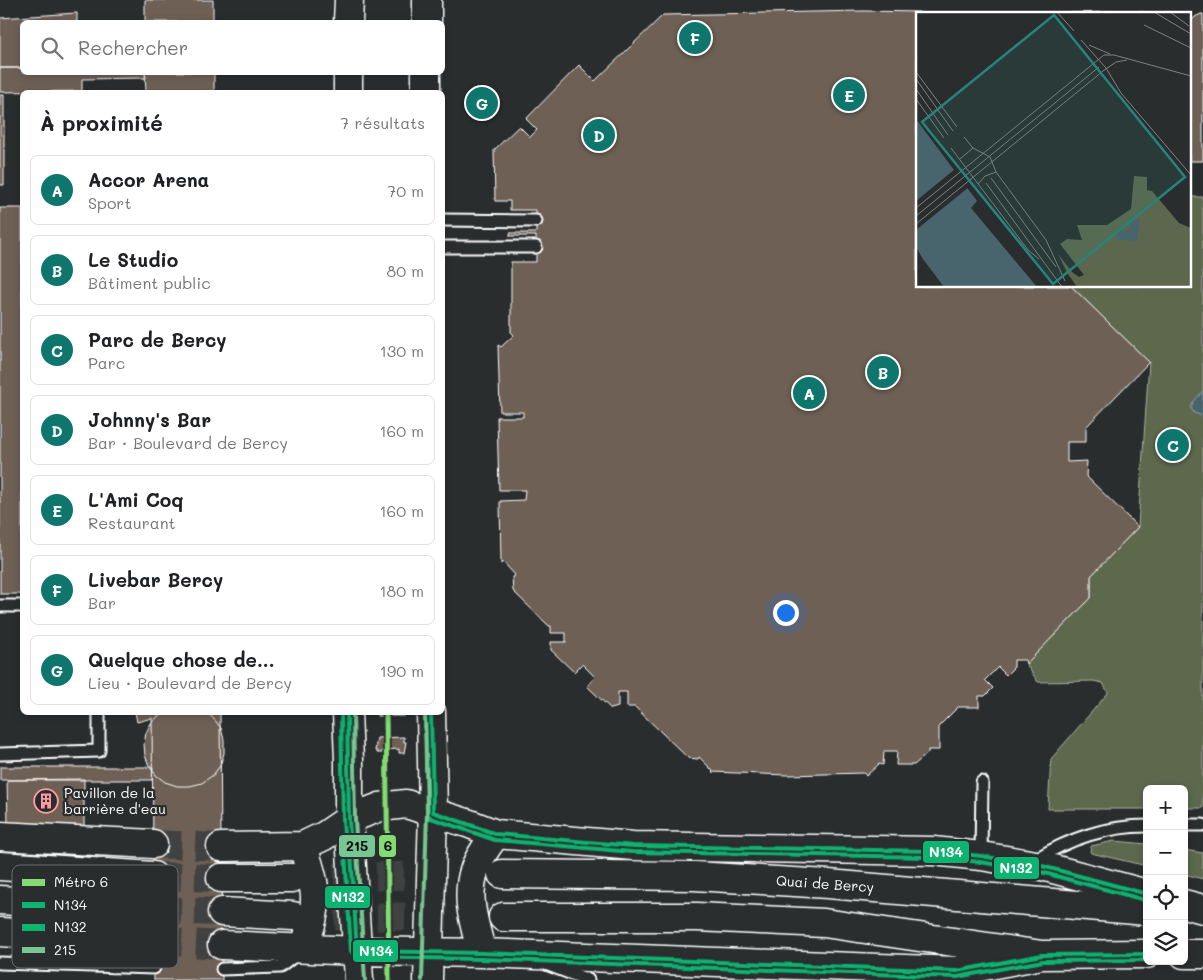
<!DOCTYPE html>
<html lang="fr">
<head>
<meta charset="utf-8">
<style>
	:root { --surface:#fff; --page:#f6f6f6; --text:#202124; --muted:#757577; --line:#e0e0e0; --accent:#0f766e }
	body { margin:0; font-family:Mali,sans-serif; background:var(--page); color:var(--text) }
	.controls { position:absolute; right:15px; bottom:15px; display:grid; overflow:hidden; border-radius:8px; box-shadow:0 2px 8px #0003 }
	.controls button { width:45px; height:45px; display:grid; place-items:center; padding:0; border:0; border-bottom:1px solid var(--line); background:var(--surface); color:var(--text); font:25px sans-serif }
	.you { position:absolute; left:785px; top:612px; width:18px; height:18px; margin:-12px; border:4px solid #fff; border-radius:50%; background:#1a73e8; box-shadow:0 0 0 8px #1a73e833 }
	.badge { display:grid; place-items:center; width:32px; height:32px; border-radius:50%; background:var(--accent); color:#fff; font-size:16px; font-weight:700 }
	.pin { position:absolute; translate:-50% -50%; border:2px solid #fff; box-shadow:0 1px 5px #0006 }
	.list { margin:0; padding:0; list-style:none }
	h2 { display:flex; justify-content:space-between; align-items:center; height:65px; margin:0; padding:0 20px; font-size:21px }
	h2 small { font-size:16px; font-weight:400; color:var(--muted) }
	.list li { display:grid; grid-template-columns:32px 1fr auto; gap:15px; align-items:center; box-sizing:border-box; height:70px; margin:0 10px 10px; padding:0 10px; border:1px solid var(--line); border-radius:8px }
	.list b { display:block; font-size:19px; white-space:nowrap }
	.list p { margin:0; font-size:16px; white-space:nowrap; color:var(--muted) }
	.list em { font-size:16px; font-style:normal; color:var(--muted) }
	.icon { flex:none; width:28px; height:28px; fill:none; stroke:currentColor; stroke-width:2; stroke-linecap:round; stroke-linejoin:round }
	.map { position:relative; flex:none; width:1203px; height:980px; overflow:hidden }
	.search { position:absolute; background:var(--surface); box-shadow:0 2px 8px #0003; left:20px; top:20px; width:425px; height:55px; display:flex; align-items:center; gap:12px; box-sizing:border-box; padding:0 18px; border-radius:8px; color:var(--muted); font-size:19px }
	.panel { position:absolute; background:var(--surface); box-shadow:0 2px 8px #0003; left:20px; top:90px; width:425px; height:625px; border-radius:8px }
	.map>svg:first-child { display:block }
</style>
</head>
<body>
<div class="map">
<svg width="1203" height="980" viewBox="0 0 1203 980">
	<rect width="100%" height="100%" fill="#2a2d2e"/>
	<filter id="ink" filterUnits="userSpaceOnUse"><feTurbulence type="fractalNoise" baseFrequency=".02" numOctaves="2"/><feDisplacementMap in="SourceGraphic" scale="10" xChannelSelector="R" yChannelSelector="G"/><feConvolveMatrix kernelMatrix="1 2 1 2 8 2 1 2 1" color-interpolation-filters="sRGB"/></filter>
	<g filter="url(#ink)">
		<path fill="#5d674e" stroke="#aeb3a6" d="M1189,197h14v611h-19v-19h-37v20h-99l3,-50 57,-66 -5,-10 -10,-2 -55,1 -12,-18 65,-66v-22l47,-49 11,-165 -78,-76h118z
			M1114,841l33,3v22l-56,-13 -1,-2 1,-5z
			M1184,850l19,3v26l-19,-5z"/>
		<path fill="#48646d" stroke="#91a2a7" d="M1203,391v25l-9,-3 -3,-5 3,-7z"/>
		<path fill="#6e6154" stroke="#fff" d="M145,0h68v22h-68z
			M864,11l55,1 2,2h-4v272h154l78,76 -63,65v15h-19v20l20,-1 -1,15 52,51 -47,49v22l-65,66 -1,-4h-11v7l-8,8 -8,-8 -13,13 8,8 -8,8h-6v11h-21l-19,19v24h-11v3l-14,12h-18l1,-14h-13l-1,14 -4,-1 -13,12 -2,-3 -77,2 -75,-3 1,-1 -14,-14 -1,2 -10,-1 -53,-51h-8v-15h-9v15l-7,2 -24,-23 8,-9 -13,-13 -8,8 -23,-22v-8h15v-9h-15v-7h-2l-36,-35 -1,-14 3,-2 -12,-13 -2,2 -1,-63 24,-1 1,-10h-26l-2,-73h26v-5h-23l-2,-67 3,2 13,-12 -3,-3v-70h25v-26h-26v-3h26v-23h-26v-9h-15l-1,-51 25,-24 11,11 7,-7 -11,-11 53,-54 16,16 68,-66z
			M1143,12l2,2h-90l1,-1z
			M77,13v9h-55v46h-22v-50z
			M1201,14h2v147h-14v-138l6,-6z
			M0,68h22v4h123l1,6 -64,1v12l-82,1z
			M145,72h69v20h-68z
			M0,95h4v90h-4z
			M0,208h22v386h-22z
			M135,712h85l2,268h-68l-2,-262 -15,4z
			M163,712h43l7,6 8,10 3,12v13l-4,13 -7,9 -11,8 -12,3h-13l-12,-4 -9,-7 -7,-9 -4,-11 -1,-11 2,-11 5,-10z
			M377,712h27v4h-27z
			M404,737v5h2l-2,11h-5v-4l-17,1v3h-5v-2h-2l2,-13z
			M0,767h153l-1,13h-152z
			M84,779v47l-76,-3 -1,-43z"/>
		<g fill="none" stroke-linecap="round" stroke-linejoin="round">
			<path stroke="#3f4243" stroke-width="28" stroke-dasharray="28 14" stroke-linecap="butt" d="M153,844l68,3
				M153,876l68,2
				M292,878l204,-4
				M153,910l69,2
				M293,916l210,1
				M154,941l68,4"/>
			<g stroke="#fff" stroke-width="15">
				<path id="lane" d="M442,220l94,1
					M442,247h94
					M0,606h22
					M0,754l99,-3v-39
					M1184,825h19
					M981,856l1,-74
					M1033,861c35,-22 73,-35 114,-35
					M0,963l154,5
					M546,964l42,16
					M112,967l10,-29
					M222,969l58,-2 18,-14"/>
			</g>
			<g stroke="#fff" stroke-width="31">
				<path id="primary" d="M348,22l1,-22
					M427,22v-22
					M348,72v20
					M426,92v-20
					M347,712l2,48v59l10,161
					M0,836l153,8
					M303,846c5,17 12,36 12,53 0,17 -6,34 -12,49
					M221,847l82,-1 21,-10 25,-17 31,-12 26,-3 64,20 26,10 137,12 300,5 48,5 61,10 105,28
					M0,866l153,10
					M502,874l192,2 134,8 319,27
					M221,878h71
					M0,900l153,10
					M1184,904l19,5
					M222,912l71,4
					M503,917h194l127,6 218,32 105,-1
					M0,932l154,9
					M222,945l135,6 125,2 475,18 85,-16
					M482,953c-7,-27 -17,-54 -8,-82 4,-13 14,-26 22,-37
					M1184,954h19
					M428,980l5,-168 -2,-100"/>
			</g>
			<use href="#lane" stroke="#2a2d2e" stroke-width="11"/>
			<use href="#primary" stroke="#2a2d2e" stroke-width="28"/>
			<g stroke="#2a2d2e" stroke-width="8">
				<path id="bus-1" d="M347,712l2,107 8,132 125,2 475,18 85,-16 105,-1
					M431,712l2,100 63,22 137,12 300,5 48,5 61,10 105,28"/>
			</g>
			<g stroke="#2a2d2e" stroke-width="8">
				<path id="bus-2" d="M341,712l2,107 8,132 4,6 127,2 475,18 86,-16 104,-1
					M425,712l3,103 3,3 64,22 137,12 301,5 47,5 61,10 104,28"/>
			</g>
			<g stroke="#2a2d2e" stroke-width="8">
				<path id="bus-3" d="M353,712l2,107 10,161
					M422,980l5,-168 -2,-100"/>
			</g>
			<use href="#bus-1" stroke="#0db370" stroke-width="4"/>
			<use href="#bus-2" stroke="#0db370" stroke-width="4"/>
			<use href="#bus-3" stroke="#77c694" stroke-width="4"/>
			<g stroke="#2a2d2e" stroke-width="9">
				<path id="metro-1" d="M386,712l3,268"/>
			</g>
			<use href="#metro-1" stroke="#82dc73" stroke-width="5"/>
		</g>
	</g>
	<defs>
		<g id="building-ring" transform="scale(1.25)"><circle r="9.5" fill="#2a2d2e" stroke="#ff9aa2" stroke-width="1.5"/><path d="M-4-6H4V6H1V3H-1V6H-4ZM-2.5-4.3h1.7v1.8h-1.7ZM.8-4.3h1.7v1.8H.8ZM-2.5-1h1.7V.8h-1.7ZM.8-1h1.7V.8H.8Z" fill="#ff9aa2"/></g>
	</defs>
	<g fill-rule="evenodd">
		<use href="#building-ring" x="46" y="801"/>
	</g>
	<g text-anchor="middle" stroke-width="4.5" stroke-linejoin="round" paint-order="stroke">
		<g font-size="14" fill="#fff" stroke="#2a2d2e" text-anchor="start">
			<text x="64" y="798">Pavillon de la<tspan x="64" dy="16">barrière d'eau</tspan></text>
		</g>
		<g font-size="14" fill="#fff" stroke="#2a2d2e">
			<text transform="translate(825 884) rotate(4)" y="5">Quai de Bercy</text>
		</g>
	</g>
	<g transform="translate(916 12)">
		<rect width="275" height="275" fill="#2a2d2e"/>
		<path d="M218,164l13,1v13l5,1 27,32 12,5v59h-114l-9,-13 -10,-20 14,18 7,5 5,-2 -24,-31 7,-5 15,1 -5,-15h30l24,-16z" fill="#5d674e"/>
		<path d="M0,107l61,82 -6,7 66,79h-93l-21,-28 -7,-12zM213,208h11l-3,21 -21,-2 2,-10 6,3 6,-4z" fill="#48646d"/>
		<path d="M39,157l14,18 -53,43v-29z" fill="#2a2d2e"/>
		<path fill="none" stroke="#7f8182" stroke-width="1" d="M141,0l17,19M238,0l37,22M254,0l19,14M228,13l47,23M165,28l25,28 15,25 70,82M173,33l21,9M0,60l41,55M0,67l37,52M0,77l32,46M0,87l28,39M48,125l9,11 17,9 6,15 50,68 19,41M35,136l77,102 11,9M44,147l13,-11M75,166l65,89M70,171l76,104M62,172l7,-8 11,-4M0,196l188,-153h10l77,21M0,204l183,-149M0,212l187,-153 13,-9 11,-2"/>
		<path fill="#27847c" fill-opacity="0.15" stroke="#27847c" stroke-width="2.5" d="M138,3l131,162 -132,107 -131,-162z"/>
		<rect width="275" height="275" fill="none" stroke="#fff" stroke-width="2.5"/>
	</g>
	<rect x="12" y="865" width="166" height="103" rx="8" fill="#2a2d2e" stroke="#6a6c6d" stroke-width="1"/>
	<rect x="22" y="879" width="23" height="7" fill="#82dc73"/>
	<rect x="22" y="902" width="23" height="6" fill="#0db370"/>
	<rect x="22" y="924" width="23" height="7" fill="#0db370"/>
	<rect x="22" y="947" width="23" height="6" fill="#77c694"/>
	<g font-size="14" fill="#fff">
		<text x="54" y="887">Métro 6</text>
		<text x="54" y="910">N134</text>
		<text x="54" y="932">N132</text>
		<text x="54" y="955">215</text>
	</g>
	<g stroke="#2a2d2e" stroke-width="2">
		<rect x="378" y="834" width="19" height="24" rx="5" fill="#82dc73"/>
		<rect x="338" y="834" width="38" height="24" rx="5" fill="#77c694"/>
		<rect x="922" y="840" width="48" height="24" rx="5" fill="#0db370"/>
		<rect x="993" y="856" width="47" height="24" rx="5" fill="#0db370"/>
		<rect x="324" y="885" width="47" height="24" rx="5" fill="#0db370"/>
		<rect x="352" y="939" width="47" height="24" rx="5" fill="#0db370"/>
	</g>
	<g font-size="14" text-anchor="middle" font-weight="bold" fill="#fff">
		<text x="946" y="857">N134</text>
		<text x="1016" y="873">N132</text>
		<text x="348" y="902">N132</text>
		<text x="376" y="956">N134</text>
	</g>
	<g font-size="14" text-anchor="middle" font-weight="bold" fill="#111">
		<text x="388" y="851">6</text>
		<text x="357" y="851">215</text>
	</g>
</svg>
<div class="controls">
<button>+</button>
<button>−</button>
<button><svg class="icon" aria-label="locate" viewBox="0 0 24 24"><circle cx="12" cy="12" r="6"/><path d="M12 2v4M12 18v4M2 12h4M18 12h4"/></svg></button>
<button><svg class="icon" aria-label="layers" viewBox="0 0 24 24"><path d="M12 4l9 5-9 5-9-5zM3 14l9 5 9-5"/></svg></button>
</div>
<div class="you"></div>
<div class="pin badge" style="left:809px;top:393px">A</div>
<div class="pin badge" style="left:883px;top:372px">B</div>
<div class="pin badge" style="left:1173px;top:445px">C</div>
<div class="pin badge" style="left:599px;top:135px">D</div>
<div class="pin badge" style="left:849px;top:95px">E</div>
<div class="pin badge" style="left:695px;top:38px">F</div>
<div class="pin badge" style="left:482px;top:103px">G</div>
<div class="search"><svg class="icon" aria-label="search" viewBox="0 0 24 24"><circle cx="10" cy="10" r="6"/><path d="M15 15l6 6"/></svg>Rechercher</div>
<section class="panel">
<h2>À proximité<small>7 résultats</small></h2>
<ul class="list">
<li><span class="badge">A</span><div><b>Accor Arena</b><p>Sport</p></div><em>70 m</em></li>
<li><span class="badge">B</span><div><b>Le Studio</b><p>Bâtiment public</p></div><em>80 m</em></li>
<li><span class="badge">C</span><div><b>Parc de Bercy</b><p>Parc</p></div><em>130 m</em></li>
<li><span class="badge">D</span><div><b>Johnny's Bar</b><p>Bar · Boulevard de Bercy</p></div><em>160 m</em></li>
<li><span class="badge">E</span><div><b>L'Ami Coq</b><p>Restaurant</p></div><em>160 m</em></li>
<li><span class="badge">F</span><div><b>Livebar Bercy</b><p>Bar</p></div><em>180 m</em></li>
<li><span class="badge">G</span><div><b>Quelque chose de...</b><p>Lieu · Boulevard de Bercy</p></div><em>190 m</em></li>
</ul>
</section>
</div>
</body>
</html>
